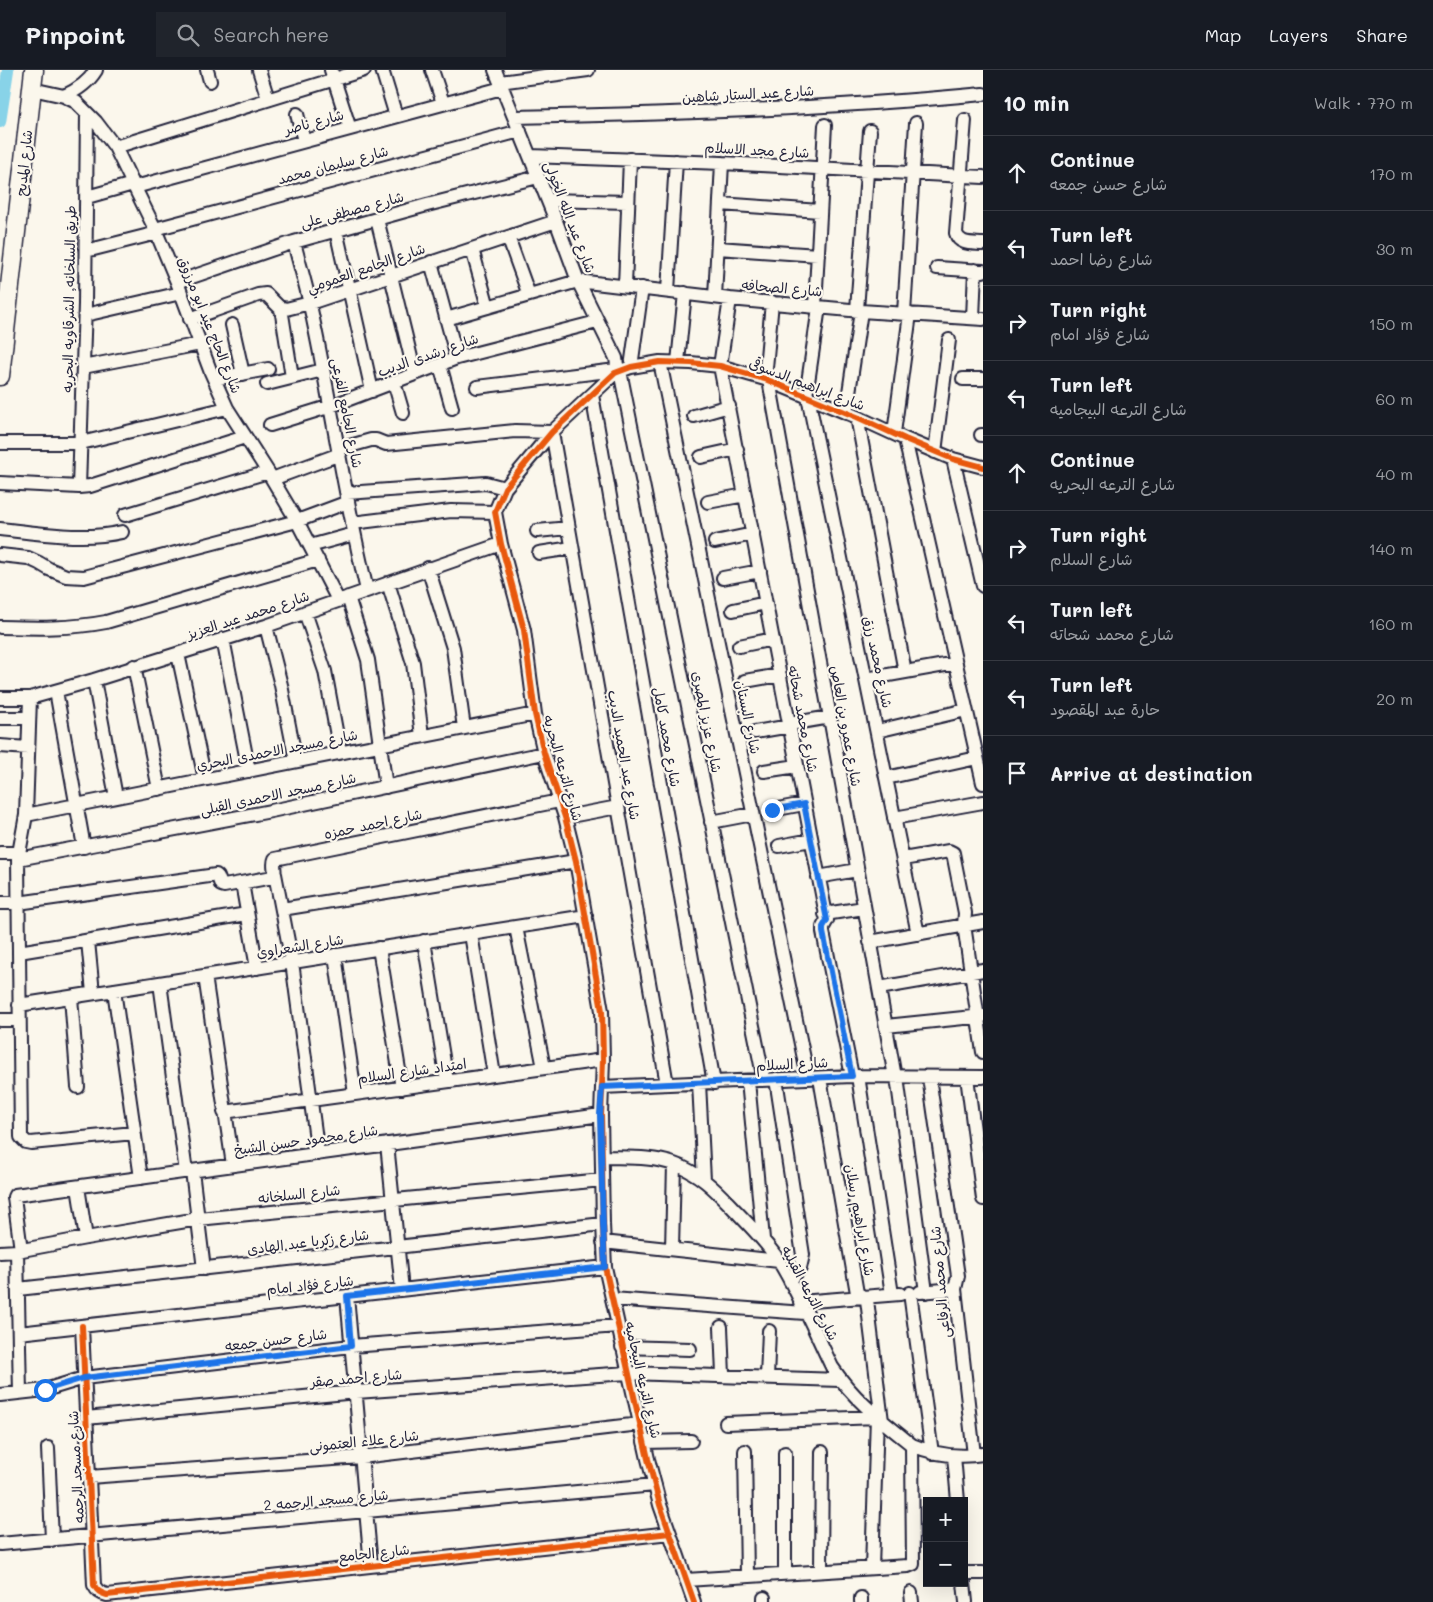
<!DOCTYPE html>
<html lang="en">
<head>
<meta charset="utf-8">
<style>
	:root { --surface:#171b24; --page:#20242c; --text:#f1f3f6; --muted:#9ea1a6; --line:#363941 }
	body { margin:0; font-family:Mali,"Playpen Sans Arabic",sans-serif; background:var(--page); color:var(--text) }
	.controls { position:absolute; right:15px; bottom:15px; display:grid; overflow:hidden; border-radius:0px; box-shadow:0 5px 20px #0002 }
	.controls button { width:45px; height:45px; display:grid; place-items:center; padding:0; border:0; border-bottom:1px solid var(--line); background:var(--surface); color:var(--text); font:25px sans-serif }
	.stop { position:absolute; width:15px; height:15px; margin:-11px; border:4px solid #1a73e8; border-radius:50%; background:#fff }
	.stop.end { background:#1a73e8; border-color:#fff; box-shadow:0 1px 5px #0008 }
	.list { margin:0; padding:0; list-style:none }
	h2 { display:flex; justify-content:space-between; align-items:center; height:65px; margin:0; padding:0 20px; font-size:21px }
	h2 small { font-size:16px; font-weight:400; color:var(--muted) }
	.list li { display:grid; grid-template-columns:32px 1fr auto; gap:15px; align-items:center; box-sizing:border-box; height:75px; padding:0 20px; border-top:1px solid var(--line) }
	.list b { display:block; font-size:19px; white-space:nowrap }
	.list p { margin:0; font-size:16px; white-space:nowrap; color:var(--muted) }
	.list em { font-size:16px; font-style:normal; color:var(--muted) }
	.icon { flex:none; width:28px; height:28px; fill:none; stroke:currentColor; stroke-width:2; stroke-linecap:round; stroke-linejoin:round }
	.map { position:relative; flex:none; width:983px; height:1532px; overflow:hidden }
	header { display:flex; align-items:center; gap:30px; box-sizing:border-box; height:70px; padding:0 25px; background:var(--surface); border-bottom:1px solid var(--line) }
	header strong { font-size:24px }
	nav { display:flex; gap:28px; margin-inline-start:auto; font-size:18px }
	.search { width:350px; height:45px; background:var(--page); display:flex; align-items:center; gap:12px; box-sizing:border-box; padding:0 18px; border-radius:0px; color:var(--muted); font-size:19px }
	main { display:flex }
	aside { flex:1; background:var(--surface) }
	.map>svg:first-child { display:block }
</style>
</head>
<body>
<header>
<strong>Pinpoint</strong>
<div class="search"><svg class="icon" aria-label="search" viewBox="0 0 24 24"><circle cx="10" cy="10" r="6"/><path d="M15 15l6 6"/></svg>Search here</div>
<nav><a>Map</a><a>Layers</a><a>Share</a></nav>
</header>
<main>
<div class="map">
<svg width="983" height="1532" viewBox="0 0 983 1532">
	<rect width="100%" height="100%" fill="#fbf7ec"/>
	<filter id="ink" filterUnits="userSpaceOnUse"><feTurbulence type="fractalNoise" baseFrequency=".02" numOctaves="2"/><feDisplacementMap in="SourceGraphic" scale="10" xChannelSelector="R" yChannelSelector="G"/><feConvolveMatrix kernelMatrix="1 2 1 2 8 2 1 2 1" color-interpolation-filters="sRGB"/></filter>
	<g filter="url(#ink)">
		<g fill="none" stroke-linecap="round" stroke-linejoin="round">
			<path stroke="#88d3e8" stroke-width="12" d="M0,52l8,-52"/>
			<g stroke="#22223b" stroke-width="16">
				<path id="street" d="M207,0l3,11
					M259,0l9,29
					M331,0l19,59
					M382,0l14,46
					M432,0l11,33
					M495,0l61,151 22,60 38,77 1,7 -2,8
					M500,12l88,-12
					M32,19l32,7 12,6 20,20 19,25 40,82 22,53 33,88 17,38 41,64 29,49 41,79
					M64,26c14,-6 24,-13 32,-26
					M297,44l7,27
					M514,47c157,-3 313,-8 469,-23
					M965,50l-9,113c3,12 16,10 27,11
					M115,77l249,-77
					M530,86l192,7 261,14
					M135,117l367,-99
					M87,127l46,-13
					M548,130l80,2
					M720,134l100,7
					M377,149l38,155
					M155,159l365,-98
					M336,160l36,161
					M508,167l21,58
					M294,172c5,21 12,42 16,63 21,95 34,191 57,285
					M718,178l100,7
					M472,179l16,58
					M86,181l71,-18
					M431,192l26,96
					M937,198l46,3
					M177,212l117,-40 133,-37 111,-28
					M625,216l5,-127
					M668,221l8,-130
					M715,227l7,-134
					M730,229l-10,67 107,554 -4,7v5l29,144
					M815,236l10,-181
					M281,238l11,69
					M857,240l13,-179
					M904,243l12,-190
					M85,245l96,-22
					M973,248l2,-48
					M190,249l68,-24 8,-1 13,13 7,2 24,-6 246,-82
					M446,249l132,-38 152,18 131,12 122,8
					M232,255l11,49
					M660,292l148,716
					M678,292l7,-69
					M440,295l12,43
					M83,297l117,-23
					M631,297l11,-79
					M620,301l144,709
					M214,309l54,-10
					M765,309l7,-77
					M963,309h20
					M769,310l126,697
					M394,312l9,31
					M267,314l56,-14
					M477,317l139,-17
					M592,325l122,688
					M806,326l13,-89
					M808,327l110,537
					M846,343l15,-102
					M694,346l35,-10
					M857,347l48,255
					M270,355l61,-19 126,-48 140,-36
					M894,363l16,-119
					M981,365h2
					M905,369l78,344
					M0,373h81l146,-35
					M339,379l32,-9h5l10,4 129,-13 37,1 115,652
					M935,382l14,-112
					M701,387l36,-8
					M953,389l30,127
					M272,409l68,-25
					M0,413l79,4 11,-1 155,-49
					M79,417l6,-183 2,-191
					M347,423l139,-10 19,5
					M708,432l37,-7
					M125,445l143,-43
					M352,453l99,-12 44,1
					M0,459c40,4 82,12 122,3
					M537,461l32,-3
					M715,472l38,-8
					M310,476l44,-12
					M539,483l33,-5
					M0,485l28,3 11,5 10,6 17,7 18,1 213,-56 51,-19
					M428,498l25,80 11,80
					M723,508l37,-7
					M388,513l25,80 9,73
					M348,527l20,63 18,127
					M733,540l33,-7
					M305,542l20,59 15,81
					M266,556l15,59 15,76
					M0,557c36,1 70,2 106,-5l212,-62
					M223,569l26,132
					M739,576l34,-7
					M178,584l27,125
					M134,596l25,123
					M866,609l90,-16
					M94,610l22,117
					M745,611l35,-6
					M56,621l28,156
					M0,628h30l64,-18 172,-54 235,-82
					M30,628l-4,117 -8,44 3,278 5,5 5,1 103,-10
					M0,648h29
					M789,654l41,-7
					M877,661l89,-21
					M755,662l35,-6
					M0,676l28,2
					M764,701l33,-5
					M886,708l91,-20
					M772,740l32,-6
					M26,745l509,-101
					M565,747l53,-10
					M894,748l89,-16
					M711,752l42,-8
					M779,776l32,-6
					M0,783h19
					M18,789l253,-48 273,-58
					M903,789l46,-8 4,2 12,60 -1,12 19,127
					M275,804l17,88 26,192
					M818,807l39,-7
					M242,813l15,85
					M0,833h18l198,-28 2,2 3,8 3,1 49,-9c4,-5 -1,-12 2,-18l284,-58
					M282,839l294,-48
					M825,844l39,-6
					M516,857l28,141
					M471,864l23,141
					M88,871l5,52
					M424,871l23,140
					M870,872l113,-20
					M379,878l23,140
					M19,882l228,-38
					M335,885l20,139
					M205,906l28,189
					M160,913l26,189
					M879,918l104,-18
					M114,920l27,188
					M71,927l7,90
					M19,935l567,-89
					M0,950h19
					M886,956l97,-10
					M858,1006l34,218
					M897,1007l29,215
					M929,1007l29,199 -3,13 19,166
					M967,1007l16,122
					M820,1008l37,215 10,7 15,121
					M776,1009l27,176 -3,13 -10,13
					M748,1011l15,158
					M699,1013l5,97
					M602,1017l250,-11 131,1
					M224,1042l379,-52
					M387,1074l15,146
					M602,1087c24,1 49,-1 72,7 24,8 41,25 58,43 16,17 34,34 47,54 21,34 36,71 53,106 21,32 50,54 80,78 23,10 46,13 71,9
					M192,1101l12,98
					M78,1117l8,51
					M603,1172l176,19
					M672,1179l2,-85
					M21,1180l-7,-53 1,-2 586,-80
					M17,1181l3,142
					M0,1182l17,-1 69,-13 112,-19 404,-39
					M18,1219l585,-65
					M920,1222l35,-3
					M910,1223l22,160
					M347,1226l24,270
					M612,1229l193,14
					M800,1232l100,-8
					M82,1256l12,259c3,6 6,8 13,10l563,-62
					M721,1257l2,48
					M19,1263l586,-66
					M622,1277l68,2
					M767,1307l2,-46
					M0,1325l45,-5 39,-12 267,-32 267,-20
					M86,1348l270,-26 272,-19 212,7
					M726,1353l151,-6 -5,151
					M644,1372l47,-1
					M48,1378l4,92
					M745,1381l2,125
					M785,1383v121
					M954,1386l4,45
					M89,1407l272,-20 279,-33
					M0,1474l655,-59
					M821,1501l1,-119
					M964,1503h19
					M686,1510l222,-14 5,-2 -1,-119
					M964,1513l2,19
					M911,1523l1,9
					M764,1528v4
					M861,1528v4
					M694,1532l-34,-97 -12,-46 -43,-192 -2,-43 -2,-109 2,-55 -1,-49 -26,-150 -11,-44 -21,-64 -9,-39 -11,-84 -23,-86 -6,-32 10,-24 47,-56 63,-59 16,-6 29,-5 31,1 29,3 45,13 92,38 48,22 48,20 30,8"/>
			</g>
			<g stroke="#22223b" stroke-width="21">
				<path id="secondary" d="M0,306l34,-306"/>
			</g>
			<use href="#street" stroke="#fbf7ec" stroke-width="12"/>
			<use href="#secondary" stroke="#fbf7ec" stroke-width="18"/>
			<g stroke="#fbf7ec" stroke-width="9">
				<path id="cycleway" d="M82,1256l12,259c3,6 6,8 13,10l563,-62
					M694,1532l-34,-97 -12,-46 -43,-192 -2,-43 -2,-109 2,-55 -1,-49 -26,-150 -11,-44 -21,-64 -9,-39 -11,-84 -23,-86 -6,-32 10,-24 47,-56 63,-59 16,-6 29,-5 31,1 29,3 45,13 92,38 48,22 48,20 30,8"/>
			</g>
			<use href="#cycleway" stroke="#e8590c" stroke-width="6"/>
		</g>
	</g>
	<g fill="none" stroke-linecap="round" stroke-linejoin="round" filter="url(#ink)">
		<path stroke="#1a73e8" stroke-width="6" d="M45,1320l39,-12 267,-32 -4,-50 258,-29 -2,-43 -3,-109 2,-28 250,-11 -29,-144v-5l4,-7 -23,-116 -32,6"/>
	</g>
	<g text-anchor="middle" stroke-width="4.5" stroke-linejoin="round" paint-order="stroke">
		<g font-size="14" fill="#22223b" stroke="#fbf7ec">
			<text transform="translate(748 24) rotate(-3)" y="5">شارع عبد الستار شاهين</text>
			<text transform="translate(314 52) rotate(-15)" y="5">شارع ناصر</text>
			<text transform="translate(757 80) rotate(3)" y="5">شارع مجد الاسلام</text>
			<text transform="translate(24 93) rotate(-84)" y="5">شارع المديح</text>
			<text transform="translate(333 95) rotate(-15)" y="5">شارع سليمان محمد</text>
			<text transform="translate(352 140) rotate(-15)" y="5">شارع مصطفى على</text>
			<text transform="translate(570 147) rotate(69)" y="5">شارع عبد الله الخولى</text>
			<text transform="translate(366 198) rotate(-19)" y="5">شارع الجامع العمومي</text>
			<text transform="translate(782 218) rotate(5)" y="5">شارع الصحافه</text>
			<text transform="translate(69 229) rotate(-89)" y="5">طريق السلخانه, الشرقاويه البحريه</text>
			<text transform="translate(210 255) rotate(68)" y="5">شارع الحاج عيد ابو مرزوق</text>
			<text transform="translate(428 285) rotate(-19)" y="5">شارع رشدى الديب</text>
			<text transform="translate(807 314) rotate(21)" y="5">شارع ابراهيم الدسوقى</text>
			<text transform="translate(347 343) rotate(79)" y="5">شارع الجامع الفرعى</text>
			<text transform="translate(248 545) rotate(-18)" y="5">شارع محمد عبد العزيز</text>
			<text transform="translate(878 592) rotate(78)" y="5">شارع محمد رزق</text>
			<text transform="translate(748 647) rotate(78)" y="5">شارع البستان</text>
			<text transform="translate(803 649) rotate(79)" y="5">شارع محمد شحاته</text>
			<text transform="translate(707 652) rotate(79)" y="5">شارع عزيز المصرى</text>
			<text transform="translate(846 656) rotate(80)" y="5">شارع عمرو بن العاص</text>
			<text transform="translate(667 667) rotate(80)" y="5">شارع محمد كامل</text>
			<text transform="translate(277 680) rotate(-11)" y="5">شارع مسجد الاحمدى البحري</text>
			<text transform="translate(624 685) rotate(80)" y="5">شارع عبد الحميد الديب</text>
			<text transform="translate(563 698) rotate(74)" y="5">شارع الترعه البحريه</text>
			<text transform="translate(278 724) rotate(-12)" y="5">شارع مسجد الاحمدى القبلى</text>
			<text transform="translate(373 754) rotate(-12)" y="5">شارع احمد حمزه</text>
			<text transform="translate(300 876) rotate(-9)" y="5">شارع الشعراوى</text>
			<text transform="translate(792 994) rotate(-3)" y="5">شارع السلام</text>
			<text transform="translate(412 1001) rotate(-8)" y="5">امتداد شارع السلام</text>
			<text transform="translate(306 1070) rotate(-8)" y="5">شارع محمود حسن الشيخ</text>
			<text transform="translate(299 1124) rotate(-6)" y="5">شارع السلخانه</text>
			<text transform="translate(860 1150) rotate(80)" y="5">شارع ابراهيم رسلان</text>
			<text transform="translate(308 1172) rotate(-7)" y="5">شارع زكريا عبد الهادى</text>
			<text transform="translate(940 1212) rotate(-95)" y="5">شارع محمد الرفاعى</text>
			<text transform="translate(310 1215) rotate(-6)" y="5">شارع فؤاد امام</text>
			<text transform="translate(810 1223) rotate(62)" y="5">شارع الترعه القبليه</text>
			<text transform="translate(276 1270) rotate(-7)" y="5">شارع حسن جمعه</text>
			<text transform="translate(356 1308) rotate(-5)" y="5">شارع احمد صقر</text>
			<text transform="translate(643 1310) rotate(77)" y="5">شارع الترعه البيجاميه</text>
			<text transform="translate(364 1371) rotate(-6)" y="5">شارع علاء العتمونى</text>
			<text transform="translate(76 1397) rotate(-93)" y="5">شارع مسجد الرحمه</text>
			<text transform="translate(326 1430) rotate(-5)" y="5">شارع مسجد الرحمه 2</text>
			<text transform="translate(374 1483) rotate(-6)" y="5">شارع الجامع</text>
		</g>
	</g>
</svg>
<div class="controls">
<button>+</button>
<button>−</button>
</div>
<div class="stop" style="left:45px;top:1320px"></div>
<div class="stop end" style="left:772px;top:740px"></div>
</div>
<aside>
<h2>10 min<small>Walk · 770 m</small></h2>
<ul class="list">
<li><svg class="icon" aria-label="ahead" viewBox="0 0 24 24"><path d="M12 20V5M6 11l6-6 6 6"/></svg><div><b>Continue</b><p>شارع حسن جمعه</p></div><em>170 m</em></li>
<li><svg class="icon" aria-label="left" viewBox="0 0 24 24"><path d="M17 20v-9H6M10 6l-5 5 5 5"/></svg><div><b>Turn left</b><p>شارع رضا احمد</p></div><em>30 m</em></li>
<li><svg class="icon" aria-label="right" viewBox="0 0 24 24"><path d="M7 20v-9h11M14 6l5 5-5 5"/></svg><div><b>Turn right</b><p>شارع فؤاد امام</p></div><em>150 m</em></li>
<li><svg class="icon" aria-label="left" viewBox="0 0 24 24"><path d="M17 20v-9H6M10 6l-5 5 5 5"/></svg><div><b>Turn left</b><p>شارع الترعه البيجاميه</p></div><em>60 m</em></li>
<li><svg class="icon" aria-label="ahead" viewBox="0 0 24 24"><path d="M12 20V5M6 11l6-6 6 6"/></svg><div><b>Continue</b><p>شارع الترعه البحريه</p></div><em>40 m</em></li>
<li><svg class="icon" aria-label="right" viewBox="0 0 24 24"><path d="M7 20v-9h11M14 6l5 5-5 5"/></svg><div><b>Turn right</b><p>شارع السلام</p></div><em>140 m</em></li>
<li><svg class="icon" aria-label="left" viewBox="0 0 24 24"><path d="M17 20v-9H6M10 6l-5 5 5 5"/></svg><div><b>Turn left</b><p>شارع محمد شحاته</p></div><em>160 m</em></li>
<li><svg class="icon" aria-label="left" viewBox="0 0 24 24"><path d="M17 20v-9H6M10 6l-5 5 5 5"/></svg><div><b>Turn left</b><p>حارة عبد المقصود</p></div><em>20 m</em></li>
<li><svg class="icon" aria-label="arrive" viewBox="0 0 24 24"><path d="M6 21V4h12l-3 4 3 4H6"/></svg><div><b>Arrive at destination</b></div></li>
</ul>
</aside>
</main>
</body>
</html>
